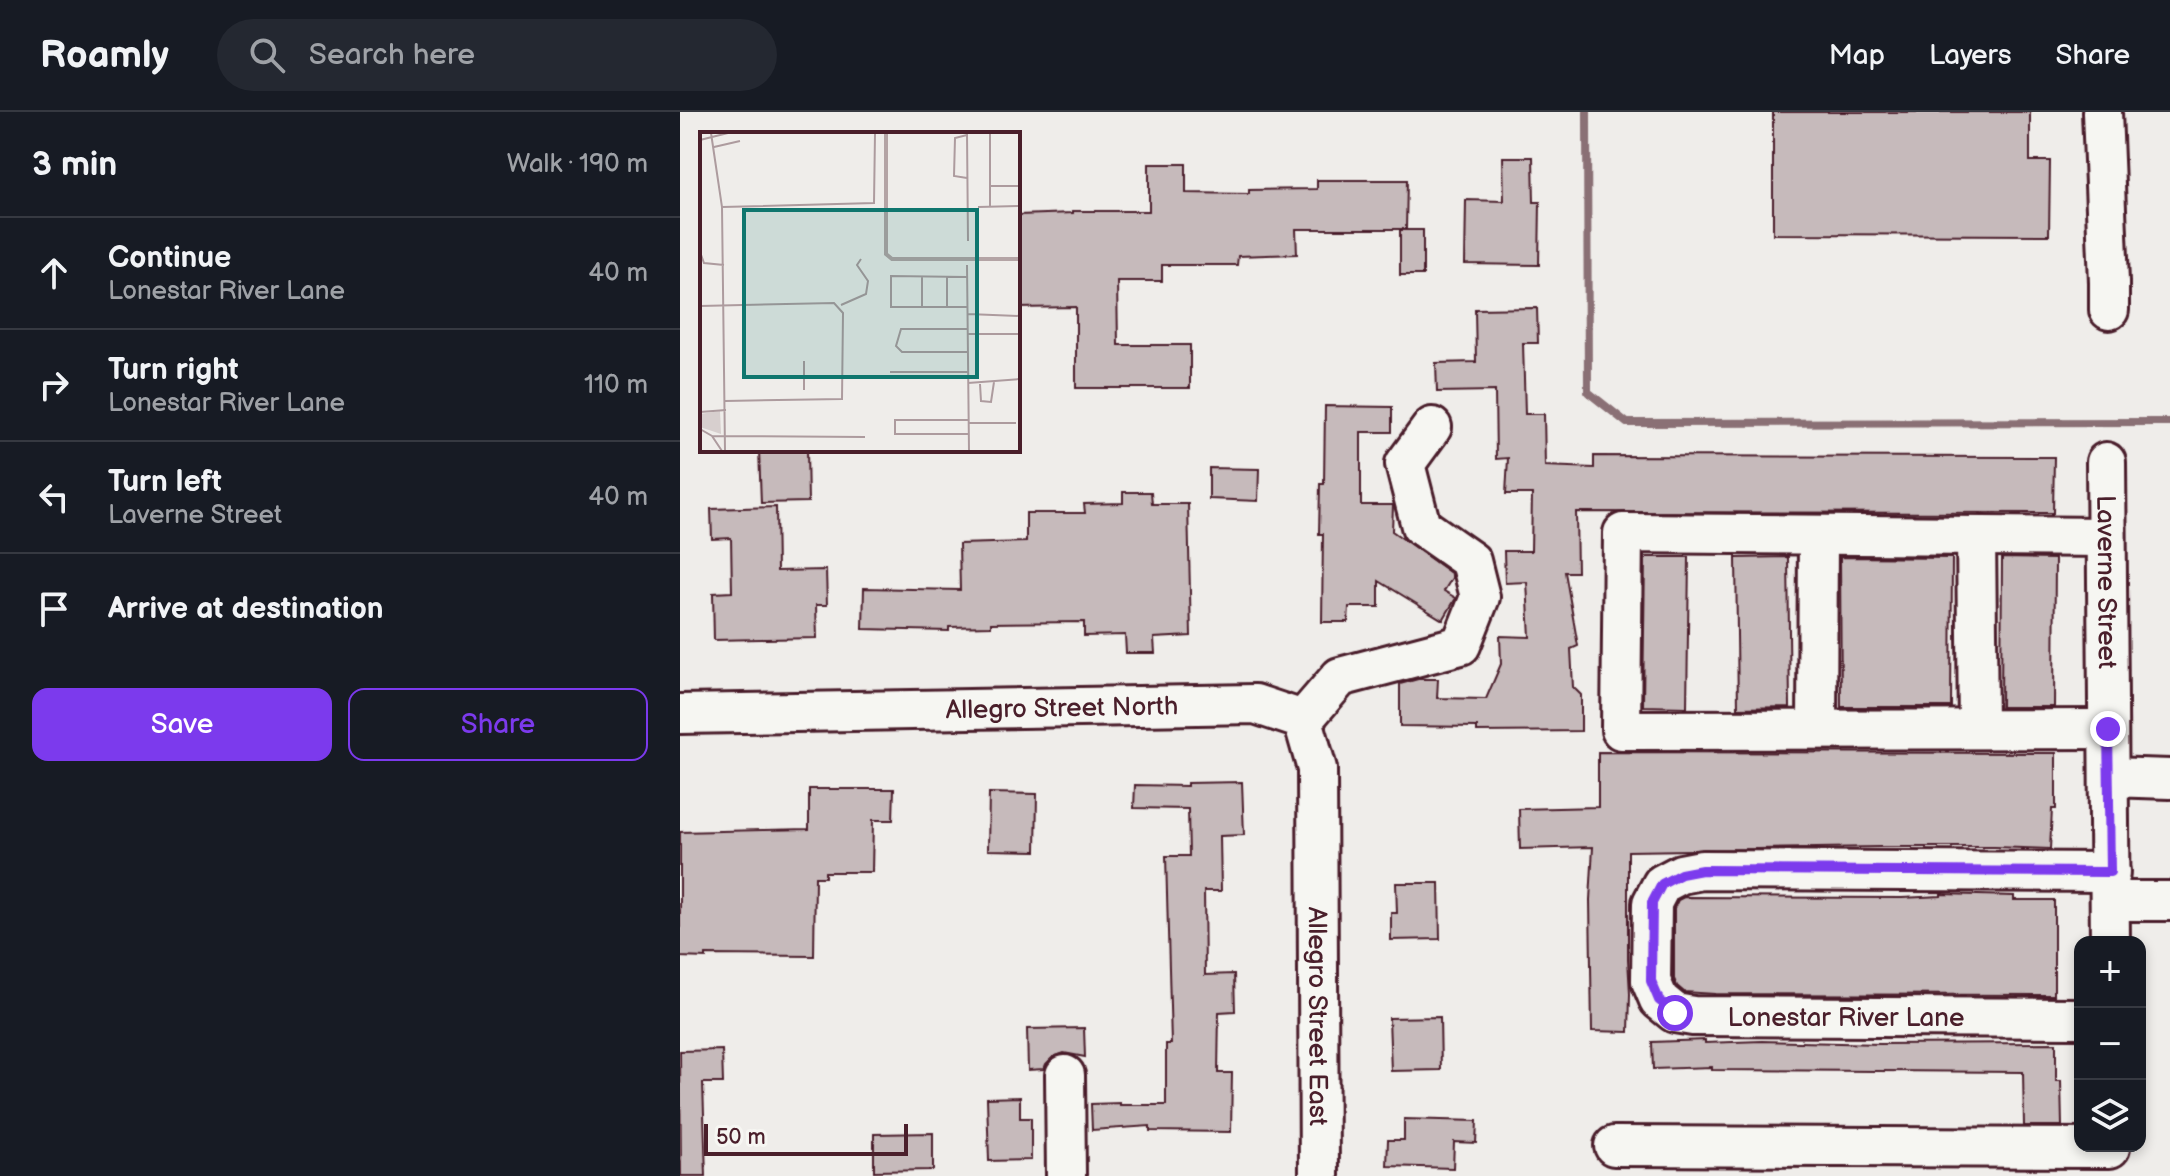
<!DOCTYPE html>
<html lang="en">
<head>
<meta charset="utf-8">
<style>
	:root { --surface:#171b24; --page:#242831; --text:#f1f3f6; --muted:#9ea1a6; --line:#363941; --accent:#7c3aed }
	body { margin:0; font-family:"Balsamiq Sans",sans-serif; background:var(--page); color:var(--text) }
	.controls { position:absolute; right:24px; bottom:24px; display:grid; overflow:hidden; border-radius:16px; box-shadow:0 4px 12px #0003 }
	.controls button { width:72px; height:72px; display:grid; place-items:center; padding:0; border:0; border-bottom:2px solid var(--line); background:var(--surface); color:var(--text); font:40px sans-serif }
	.scale { position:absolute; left:24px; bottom:20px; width:204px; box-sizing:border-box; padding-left:8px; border:4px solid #4a1f2b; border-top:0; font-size:22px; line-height:28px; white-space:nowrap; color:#4a1f2b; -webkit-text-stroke:6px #f6f6f2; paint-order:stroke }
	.stop { position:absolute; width:24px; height:24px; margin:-18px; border:6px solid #7c3aed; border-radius:50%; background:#fff }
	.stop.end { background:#7c3aed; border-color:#fff; box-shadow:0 2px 8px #0008 }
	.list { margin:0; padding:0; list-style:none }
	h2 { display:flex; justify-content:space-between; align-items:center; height:104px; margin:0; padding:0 32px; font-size:34px }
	h2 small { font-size:26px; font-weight:400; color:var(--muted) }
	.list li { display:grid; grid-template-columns:52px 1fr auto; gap:24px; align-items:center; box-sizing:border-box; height:112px; padding:0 32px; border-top:2px solid var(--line) }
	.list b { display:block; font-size:30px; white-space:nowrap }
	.list p { margin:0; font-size:26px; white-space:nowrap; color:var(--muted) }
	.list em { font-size:26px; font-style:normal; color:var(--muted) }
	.actions { display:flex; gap:16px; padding:24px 32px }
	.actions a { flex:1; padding:18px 0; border:2px solid var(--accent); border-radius:16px; text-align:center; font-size:28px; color:var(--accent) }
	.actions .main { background:var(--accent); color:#fff }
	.icon { flex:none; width:44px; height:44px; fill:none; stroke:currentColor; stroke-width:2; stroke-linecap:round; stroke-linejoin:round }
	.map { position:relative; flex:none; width:1490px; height:1064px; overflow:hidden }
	header { display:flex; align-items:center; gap:48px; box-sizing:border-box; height:112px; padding:0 40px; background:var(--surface); border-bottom:2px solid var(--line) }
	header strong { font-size:38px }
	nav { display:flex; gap:44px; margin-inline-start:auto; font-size:28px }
	.search { width:560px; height:72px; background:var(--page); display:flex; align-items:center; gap:20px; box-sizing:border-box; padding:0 28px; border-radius:44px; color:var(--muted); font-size:30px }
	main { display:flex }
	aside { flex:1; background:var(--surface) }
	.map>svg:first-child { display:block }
</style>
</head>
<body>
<header>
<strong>Roamly</strong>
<div class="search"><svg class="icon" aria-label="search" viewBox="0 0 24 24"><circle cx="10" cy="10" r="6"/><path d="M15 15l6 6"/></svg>Search here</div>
<nav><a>Map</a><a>Layers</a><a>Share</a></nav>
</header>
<main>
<aside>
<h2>3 min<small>Walk · 190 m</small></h2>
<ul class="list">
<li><svg class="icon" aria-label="ahead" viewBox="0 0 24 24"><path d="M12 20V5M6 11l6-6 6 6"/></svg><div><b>Continue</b><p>Lonestar River Lane</p></div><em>40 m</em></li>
<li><svg class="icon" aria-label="right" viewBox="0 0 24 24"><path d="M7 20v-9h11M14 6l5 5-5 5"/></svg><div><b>Turn right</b><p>Lonestar River Lane</p></div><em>110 m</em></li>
<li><svg class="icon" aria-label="left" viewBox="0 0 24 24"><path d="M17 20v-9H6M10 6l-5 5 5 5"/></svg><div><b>Turn left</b><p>Laverne Street</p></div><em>40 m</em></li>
<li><svg class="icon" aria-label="arrive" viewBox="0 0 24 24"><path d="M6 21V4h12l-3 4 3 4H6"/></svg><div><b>Arrive at destination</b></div></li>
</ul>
<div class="actions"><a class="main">Save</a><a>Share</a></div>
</aside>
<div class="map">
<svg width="1490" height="1064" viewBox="0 0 1490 1064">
	<rect width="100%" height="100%" fill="#efedea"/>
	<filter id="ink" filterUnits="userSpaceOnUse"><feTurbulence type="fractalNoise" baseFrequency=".0125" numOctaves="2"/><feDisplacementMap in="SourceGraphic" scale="16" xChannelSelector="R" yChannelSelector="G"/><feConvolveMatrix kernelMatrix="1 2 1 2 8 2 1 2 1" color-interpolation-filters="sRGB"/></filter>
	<g filter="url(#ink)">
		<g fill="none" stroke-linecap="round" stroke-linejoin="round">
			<path stroke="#8a6f74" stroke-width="8" d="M907,0l1,280 39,31 543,-1"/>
		</g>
		<path fill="#c6babb" stroke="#4a1f2b" stroke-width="2" d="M1093,0h257v49h20l-1,74 -276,-1z
			M823,45h30l1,45h6l-1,63 -74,-1 1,-64 38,1z
			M469,52h37v29l63,1v-4l68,-1v-9h90l-1,49h-110l1,25 -59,2 -1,9h-75v16h-45l1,64h72v43h-114v-81l-58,1v-93l55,-2v-2h76z
			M720,118h23v45h-23z
			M857,196l1,35h-15l2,71h19l1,52 49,2v-12l460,1 -1,56 -477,-1 1,60h-12l13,74 -7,3 2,38 8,8v36l-104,1v-5l-77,-1v-42l18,-5h20l-1,19 49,1 15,-35 -1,-28 30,1 -3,-55 -22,1 -1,-32h27l1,-57h-26l2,-36 -12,1 -1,-68 -58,1 -1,-29 40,-1 -1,-53z
			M645,294l67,1v25h-31v73h32l-1,26 60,43v4l-8,13 12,7 -13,22 -64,-39v26h-30l-1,15h-26l1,-88h-4l1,-50h4z
			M79,338h48l1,52 -47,1z
			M529,356l50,1 -1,32 -49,-2z
			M443,380h28l1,12h36l3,132 -37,2 1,15h-29l-1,-18 -41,1v-14l-93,1v3l-42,1v4l-86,-2 1,-41 96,2 -1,-46 67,-2v-29h59l-1,-9 39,-1z
			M96,395l1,64 49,-1 1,35h-11l1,33 -103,2 -1,-47 19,-1 -1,-54 -19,1 -1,-30z
			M965,445h44l-2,150 -44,-1z
			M1108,445l2,150 -52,1 -2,-150z
			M1160,445l112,1 -1,149h-110z
			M1322,446l53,1 -1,148h-53z
			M918,640l458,1v56h-4l-2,40 -55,-2h-115l-252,4v108l2,35 -1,38 -37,-1 -2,-131 3,-53 -73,2 -1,-40 79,-2z
			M562,670l2,53 -24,1 1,55h-17l1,84 29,-1 1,37 -16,1 -1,61h14l-1,59 -81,-1v-5l-58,4 -1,-26 29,-1v2h46v-61h5l-5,-188h23l-1,-47 -54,-1 1,-23 52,1v-3z
			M129,677h85l-1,31h-20l-1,52h-47v5h-10l-1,79 -108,-1v3l-26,-1v-125l129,-3z
			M309,681l48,1 -1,57 -48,-1z
			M716,771h43l1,56 -49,1v-27h6z
			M1261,782l73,2v4h40v95l-339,-1 -31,-2 -7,-6 -3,-7v-71l4,-8 6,-3 218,1 39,-2z
			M760,905l1,53 -50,1 -2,-53z
			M404,916l1,29 -21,-4 -11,4 -7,7 -2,5 -16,1 -1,-41z
			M1025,928v3l57,-2 118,3 176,-1v38h5l1,45h-38l-1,-54 -311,-2v-3l-59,2 -1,-27z
			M42,938l1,33h-20l3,93h-25l-1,-125z
			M340,985v21h11v42l-42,1 -2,-63z
			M724,1007l73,2 -1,22 -22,-1 -1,26 -66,-2 1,-26h16z
			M253,1021v37l-59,1v-37z"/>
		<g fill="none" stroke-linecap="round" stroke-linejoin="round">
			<g stroke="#4a1f2b" stroke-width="44">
				<g id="minor">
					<path d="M1422,0l7,170v28"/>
					<path id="s1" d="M1426,350l4,480"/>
					<path d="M1296,425l2,192"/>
					<path d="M1426,425l-483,-4 -2,197 487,-1"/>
					<path id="s2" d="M0,602l575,-10 48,16 14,49 2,407"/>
					<path d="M623,608l37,-43 121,-32 19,-48 -9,-36 -50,-35 -16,-62 27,-37"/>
					<path d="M1137,617l1,-194"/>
					<path d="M1429,665l61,2"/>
					<path d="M1430,789h60"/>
					<path d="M1400,906l-387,-2 -18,-3 -16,-13 -8,-19 1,-78 10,-19 19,-10 21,-4 408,2"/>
					<path d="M385,963l1,101"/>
					<path d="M934,1034l496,2"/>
				</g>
			</g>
			<use href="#minor" stroke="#f6f6f2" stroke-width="38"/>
		</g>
	</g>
	<g fill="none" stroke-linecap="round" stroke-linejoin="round" filter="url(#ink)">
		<path stroke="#7c3aed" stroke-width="10" d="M995,901l-16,-13 -8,-19 1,-78 10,-19 19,-10 21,-4 408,2 -2,-143"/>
	</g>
	<g text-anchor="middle" stroke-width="7" stroke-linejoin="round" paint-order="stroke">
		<g font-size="26" fill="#4a1f2b" stroke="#f6f6f2">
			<text dy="9" stroke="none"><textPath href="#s1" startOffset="120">Laverne Street</textPath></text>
			<text dy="9" stroke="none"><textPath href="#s2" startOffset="382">Allegro Street North</textPath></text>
			<text dy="9" stroke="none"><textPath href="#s2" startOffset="924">Allegro Street East</textPath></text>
			<text x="1166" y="914">Lonestar River Lane</text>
		</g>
	</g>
	<g transform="translate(20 20)">
		<rect width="320" height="320" fill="#efedea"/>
		<path d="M20,279l1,23 -21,-7v-13z" fill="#d7cfce"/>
		<path fill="none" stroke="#b4a4a5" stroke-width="4" d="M186,1v121l6,5h128"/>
		<path fill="none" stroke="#ad9b9e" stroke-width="2" d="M11,1l11,74 3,244M267,1l1,108M290,1v73M0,8l28,-7M14,15l26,-6M267,46l-13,-2 1,-38 12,-3M290,54h30M22,75l152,-4 1,-70M278,75l42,-1M0,120l4,11 20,2M267,133l2,186M247,145v30M267,145l-76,-1v31h77M141,173l25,-11 2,-13 -11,-16 4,-6M0,174l134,-3 9,10 -1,86 -117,2M222,175v-31M268,182l52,2M268,197h-67l-5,17 6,6h66M268,202h52M104,229v29M190,240h78M268,251l52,-4M280,252l1,17 10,1 3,-20M0,280l26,-2M268,288h-73v14h74M269,291h47M0,297l12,7 10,15M12,304l153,1"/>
		<path fill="#0f766e" fill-opacity="0.15" stroke="#0f766e" stroke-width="4" d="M44,78h233v167h-233z"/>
		<rect width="320" height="320" fill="none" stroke="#4a1f2b" stroke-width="4"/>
	</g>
</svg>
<div class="controls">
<button>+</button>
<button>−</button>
<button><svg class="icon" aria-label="layers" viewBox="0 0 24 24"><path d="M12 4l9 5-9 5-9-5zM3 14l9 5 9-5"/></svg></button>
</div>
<div class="scale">50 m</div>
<div class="stop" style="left:995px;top:901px"></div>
<div class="stop end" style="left:1428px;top:617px"></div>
</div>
</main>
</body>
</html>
